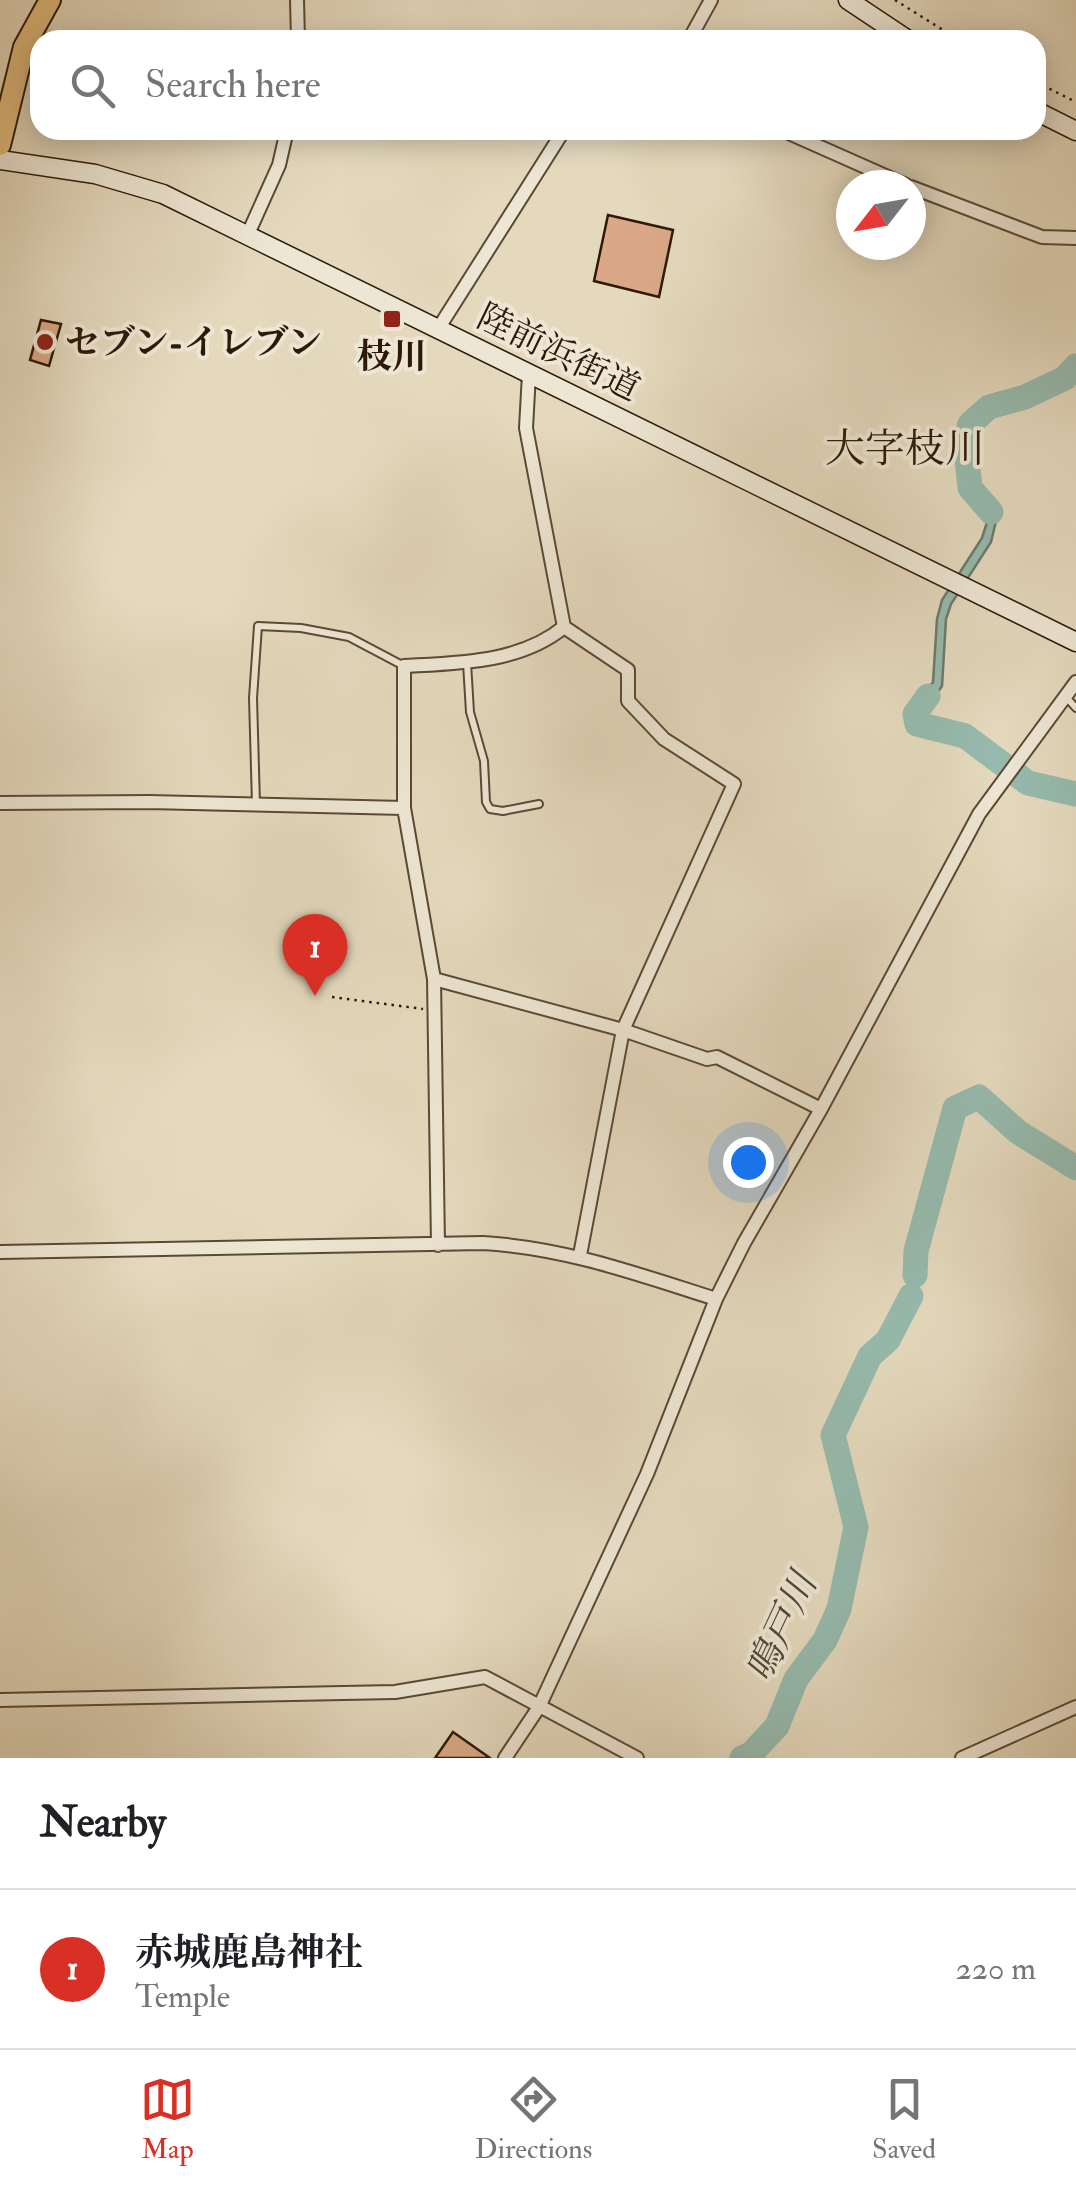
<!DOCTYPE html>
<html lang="en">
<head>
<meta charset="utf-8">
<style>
	:root { --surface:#fff; --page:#f2f2f2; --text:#202124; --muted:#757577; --line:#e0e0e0; --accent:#d93025 }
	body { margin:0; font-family:"IM FELL Double Pica","Noto Serif JP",serif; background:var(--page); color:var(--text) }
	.compass { position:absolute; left:836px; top:170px; width:90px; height:90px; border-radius:50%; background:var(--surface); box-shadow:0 5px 25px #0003; rotate:239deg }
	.you { position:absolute; left:748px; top:1162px; width:35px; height:35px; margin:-25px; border:8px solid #fff; border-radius:50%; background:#1a73e8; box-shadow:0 0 0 15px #1a73e833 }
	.badge { display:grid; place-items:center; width:65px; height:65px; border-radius:50%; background:var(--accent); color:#fff; font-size:32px; font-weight:700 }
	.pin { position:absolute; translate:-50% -82px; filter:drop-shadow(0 2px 5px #0008) }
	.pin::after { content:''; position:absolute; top:52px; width:35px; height:30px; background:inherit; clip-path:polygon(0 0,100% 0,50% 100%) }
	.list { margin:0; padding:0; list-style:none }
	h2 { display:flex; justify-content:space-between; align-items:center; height:130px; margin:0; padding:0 40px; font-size:42px }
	h2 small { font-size:32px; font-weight:400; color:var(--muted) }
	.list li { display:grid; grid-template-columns:65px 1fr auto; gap:30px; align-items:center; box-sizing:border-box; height:160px; padding:0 40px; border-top:2px solid var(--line) }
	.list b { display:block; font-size:38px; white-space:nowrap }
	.list p { margin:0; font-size:32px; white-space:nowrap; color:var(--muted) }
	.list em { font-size:32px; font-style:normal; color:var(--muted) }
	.icon { flex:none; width:55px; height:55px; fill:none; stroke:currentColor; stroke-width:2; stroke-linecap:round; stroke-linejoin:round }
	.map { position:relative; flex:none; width:1076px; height:1758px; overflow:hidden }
	.search { position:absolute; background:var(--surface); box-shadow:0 5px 25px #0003; left:30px; right:30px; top:30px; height:110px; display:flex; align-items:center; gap:25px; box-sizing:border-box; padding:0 35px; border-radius:30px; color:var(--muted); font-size:38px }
	.sheet { height:290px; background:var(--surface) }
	nav { display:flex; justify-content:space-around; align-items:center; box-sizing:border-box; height:140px; border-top:2px solid var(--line); background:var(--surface); font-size:28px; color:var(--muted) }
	nav a { display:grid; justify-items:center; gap:5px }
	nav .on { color:var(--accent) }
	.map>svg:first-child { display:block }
</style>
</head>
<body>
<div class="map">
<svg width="1076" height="1758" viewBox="0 0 1076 1758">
	<rect width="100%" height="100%" fill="#e4d9bd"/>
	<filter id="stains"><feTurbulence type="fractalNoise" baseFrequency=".002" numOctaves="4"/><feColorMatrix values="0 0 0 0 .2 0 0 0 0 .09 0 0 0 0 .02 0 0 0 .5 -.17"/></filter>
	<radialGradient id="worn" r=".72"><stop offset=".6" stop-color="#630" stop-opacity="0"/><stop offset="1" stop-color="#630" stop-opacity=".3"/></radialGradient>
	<path fill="#96baad" stroke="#6c7a6b" stroke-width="2.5" d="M974,487l12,9 11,21 -6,25 -40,62 -5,15 -4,67 -28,41 -4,-14 23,-31 4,-63 5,-19 40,-62 7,-22 -9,-15 -13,-10z"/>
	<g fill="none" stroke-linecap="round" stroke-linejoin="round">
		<path stroke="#96baad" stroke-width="25" d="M991,512l-21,-24 -5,-48 5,-16 19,-17 36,-10 40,-19 11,-12
			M928,696l-13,18 2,10 48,12 63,47 48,11
			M915,1275l1,-24 39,-143 24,-11 39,35 58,36
			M742,1758l9,-4 26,-28 19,-47 29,-39 14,-31 17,-82 -23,-92 37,-79 18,-16 23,-44"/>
	</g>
	<path fill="#daa887" stroke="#2c1a07" stroke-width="2.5" d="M608,215l65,15 -14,67 -65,-16z
		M41,320l20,4 -12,42 -19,-6z
		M453,1732l37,26h-55z"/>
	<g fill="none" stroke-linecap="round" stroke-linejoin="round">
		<g stroke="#5a4a34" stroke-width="10">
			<path id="lane" d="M467,663l3,49 14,49 2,41 4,7 13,2 36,-7
				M1066,697l10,11
				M256,804l-3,-106 5,-72 43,2 48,9 53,28"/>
		</g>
		<g stroke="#5a4a34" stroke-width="16">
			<path id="street" d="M297,0l1,40
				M689,40l22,-40
				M782,130l124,55
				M911,187l131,50 34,1
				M248,234l31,-69 8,-35
				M438,329l126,-199
				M529,374l-3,54 38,199 64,43v31l36,38 70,45 -111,246 -43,225
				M0,803l149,-1 255,6
				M434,979l189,51 84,29 10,-2 104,52
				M438,1245l-4,-266 -30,-171v-142c55,-3 116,-3 160,-39
				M0,1252l483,-9c83,5 154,31 233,56
				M0,1700l395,-8 90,-15 152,81
				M505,1758l34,-51 108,-233 69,-175 28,-56 77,-134 158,-295 97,-132
				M962,1758l114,-51"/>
		</g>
		<g stroke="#2c1a07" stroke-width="21">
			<path id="secondary" d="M848,0l60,40
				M1036,111l40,20
				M0,160l95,14 68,20 913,448"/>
		</g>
		<g stroke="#2c1a07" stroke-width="24">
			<path id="primary" d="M0,145l24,-98 26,-47"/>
		</g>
		<path stroke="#2c1a07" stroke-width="2.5" stroke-dasharray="2.5 5" stroke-linecap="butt" d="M895,0l64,40
			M1036,82l40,20
			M332,997l91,12"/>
		<use href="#lane" stroke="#ede6d4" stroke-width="6"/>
		<use href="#street" stroke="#ede6d4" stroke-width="12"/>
		<use href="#secondary" stroke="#ede6d4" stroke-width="18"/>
		<use href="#primary" stroke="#e2bc7e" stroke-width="20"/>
	</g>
	<g fill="#8f2418" stroke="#ede6d4" stroke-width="4">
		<rect x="382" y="309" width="20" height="20" rx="5"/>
		<circle cx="45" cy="342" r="10"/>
	</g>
	<g text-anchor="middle" stroke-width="8" stroke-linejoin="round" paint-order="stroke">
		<g font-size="35" font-weight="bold" fill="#2c1a07" stroke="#ede6d4" text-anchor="start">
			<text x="65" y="354">セブン-イレブン</text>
			<text x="392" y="368" text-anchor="middle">枝川</text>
		</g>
		<g font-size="35" fill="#2c1a07" stroke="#ede6d4">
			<text transform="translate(559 352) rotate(26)" y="12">陸前浜街道</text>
		</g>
		<g font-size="38" font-style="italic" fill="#4c4a39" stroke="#ede6d4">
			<text transform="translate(781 1627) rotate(-65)" y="13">鳴戸川</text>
		</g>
		<g font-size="40" fill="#2c1a07" stroke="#ede6d4">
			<text x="905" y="462">大字枝川</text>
		</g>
	</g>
	<rect width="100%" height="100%" filter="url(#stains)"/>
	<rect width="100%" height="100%" fill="url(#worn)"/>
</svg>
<svg class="compass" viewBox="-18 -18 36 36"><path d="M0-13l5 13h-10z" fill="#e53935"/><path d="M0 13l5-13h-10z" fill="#757577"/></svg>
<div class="you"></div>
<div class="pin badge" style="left:315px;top:996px">1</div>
<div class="search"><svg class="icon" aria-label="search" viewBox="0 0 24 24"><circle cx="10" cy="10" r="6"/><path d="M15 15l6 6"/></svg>Search here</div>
</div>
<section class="sheet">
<h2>Nearby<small></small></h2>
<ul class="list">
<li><span class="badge">1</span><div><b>赤城鹿島神社</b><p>Temple</p></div><em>220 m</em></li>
</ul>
</section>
<nav>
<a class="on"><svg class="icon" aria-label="map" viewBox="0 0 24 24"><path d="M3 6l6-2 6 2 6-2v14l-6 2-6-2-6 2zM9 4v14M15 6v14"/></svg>Map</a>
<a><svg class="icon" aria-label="directions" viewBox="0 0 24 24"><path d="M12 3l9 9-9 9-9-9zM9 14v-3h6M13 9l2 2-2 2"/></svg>Directions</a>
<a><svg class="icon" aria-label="saved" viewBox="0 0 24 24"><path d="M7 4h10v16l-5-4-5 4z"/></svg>Saved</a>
</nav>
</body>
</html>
